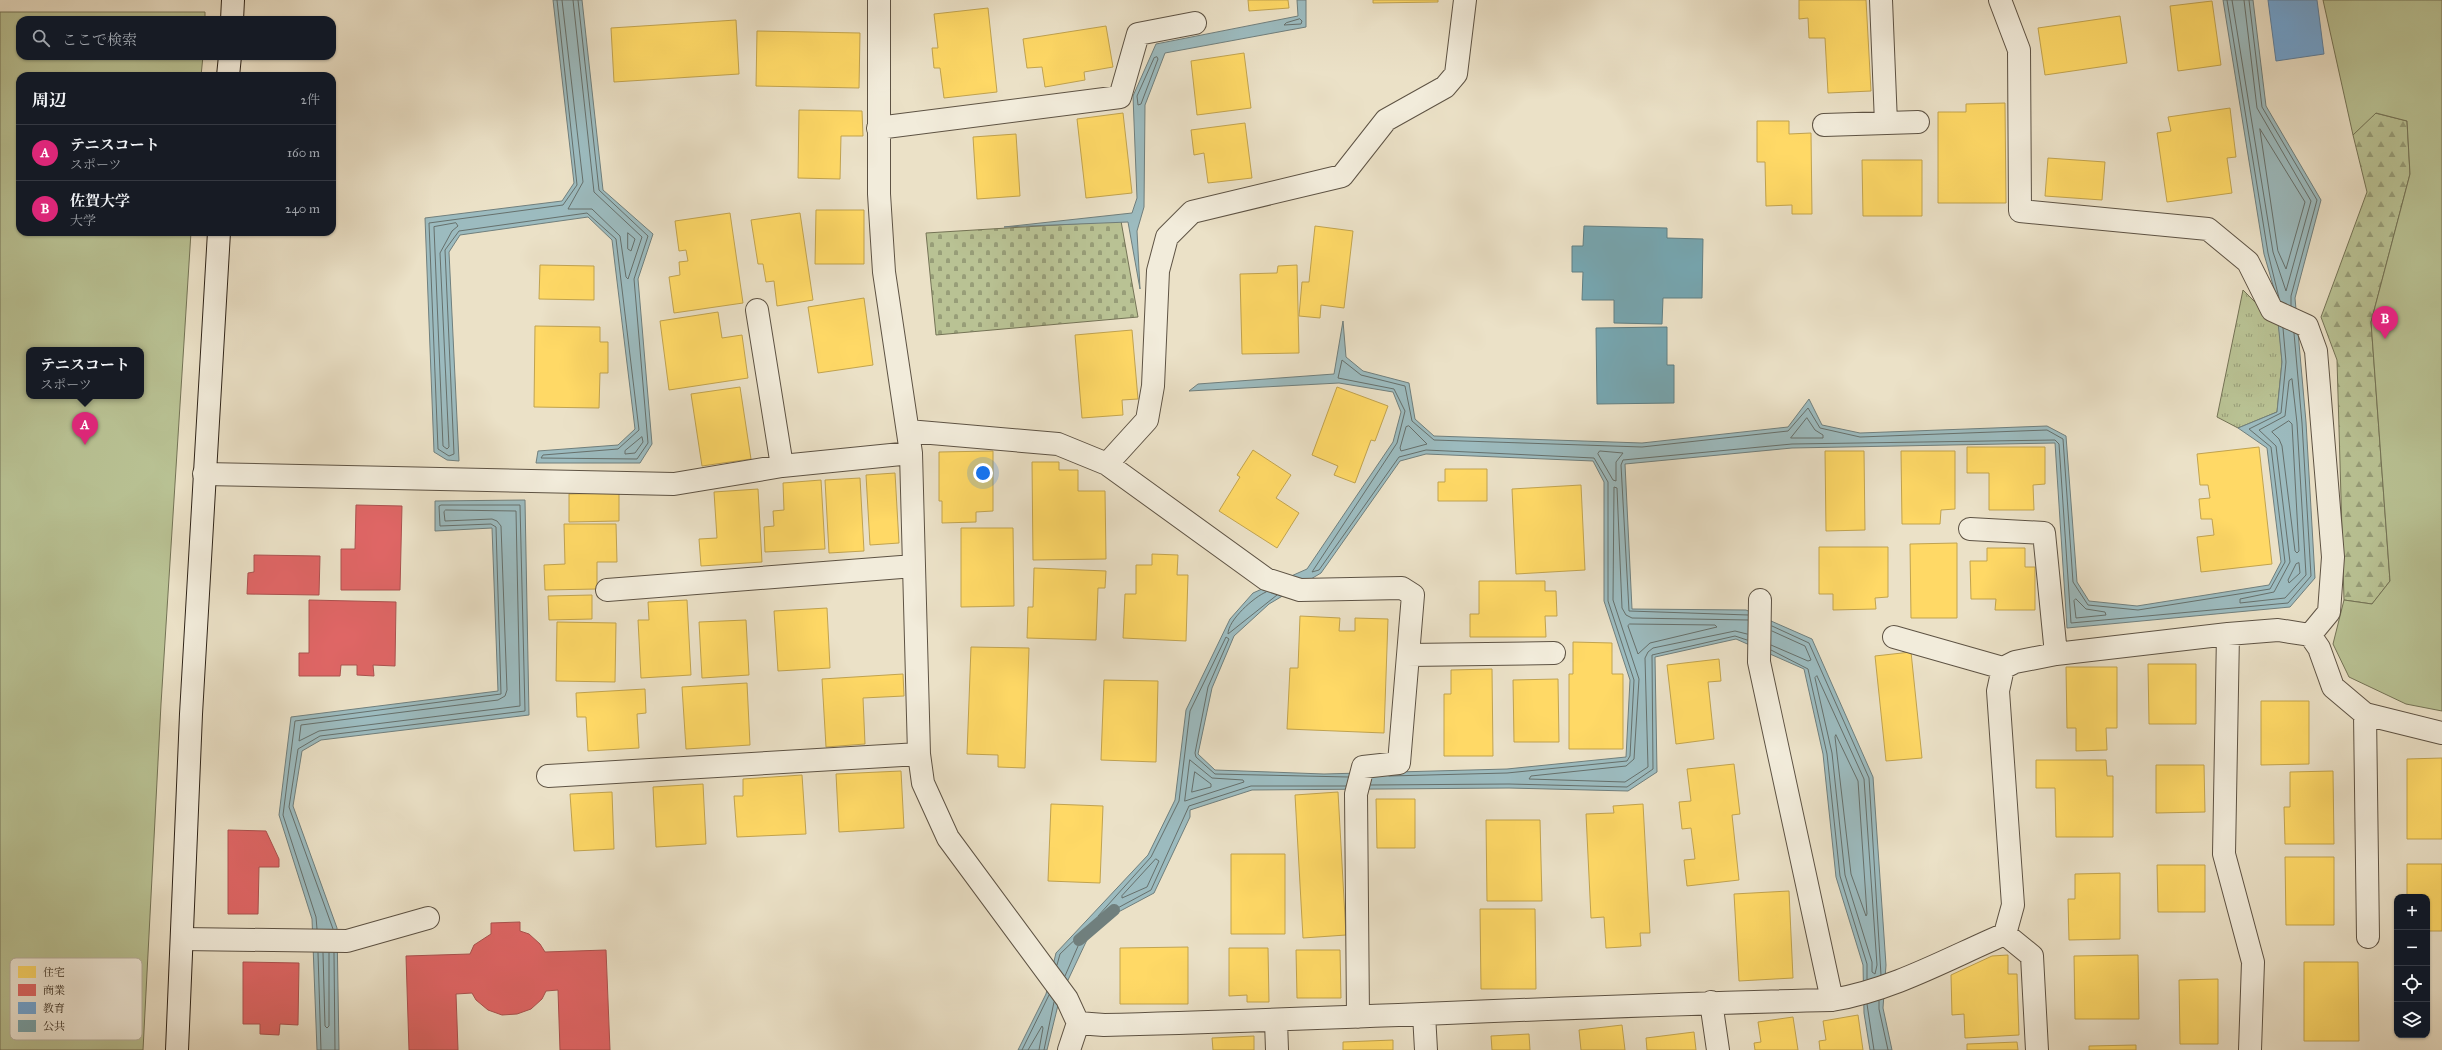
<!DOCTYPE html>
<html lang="ja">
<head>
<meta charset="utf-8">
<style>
	:root { --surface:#171b24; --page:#20242c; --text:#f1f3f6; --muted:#9ea1a6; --line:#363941; --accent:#db2777 }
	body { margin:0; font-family:"IM FELL Great Primer","Noto Serif JP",serif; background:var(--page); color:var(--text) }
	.controls { position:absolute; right:12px; bottom:12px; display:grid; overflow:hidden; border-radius:8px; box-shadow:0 1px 3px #0004 }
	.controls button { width:36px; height:36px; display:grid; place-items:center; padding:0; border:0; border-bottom:1px solid var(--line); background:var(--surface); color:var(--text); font:20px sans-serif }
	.you { position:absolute; left:983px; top:473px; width:14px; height:14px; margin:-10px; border:3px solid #fff; border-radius:50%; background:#1a73e8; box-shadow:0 0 0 6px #1a73e833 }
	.badge { display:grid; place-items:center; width:26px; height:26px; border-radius:50%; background:var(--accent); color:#fff; font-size:13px; font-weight:700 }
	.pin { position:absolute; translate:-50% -33px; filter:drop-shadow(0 1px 2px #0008) }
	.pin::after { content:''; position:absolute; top:21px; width:14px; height:12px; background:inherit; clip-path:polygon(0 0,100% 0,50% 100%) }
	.popup { position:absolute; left:26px; top:347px; width:118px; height:52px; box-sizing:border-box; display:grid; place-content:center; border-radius:8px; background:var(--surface); filter:drop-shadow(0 1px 3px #0005); font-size:13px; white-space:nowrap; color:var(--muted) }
	.popup b { font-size:15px; color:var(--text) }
	.popup::after { content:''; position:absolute; left:50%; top:100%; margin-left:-8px; border:8px solid transparent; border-top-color:var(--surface) }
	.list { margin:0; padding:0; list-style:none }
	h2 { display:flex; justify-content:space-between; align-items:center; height:52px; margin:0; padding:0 16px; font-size:17px }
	h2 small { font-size:13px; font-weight:400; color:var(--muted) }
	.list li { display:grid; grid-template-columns:26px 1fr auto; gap:12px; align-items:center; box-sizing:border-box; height:56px; padding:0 16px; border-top:1px solid var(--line) }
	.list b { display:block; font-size:15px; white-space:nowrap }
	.list p { margin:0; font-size:13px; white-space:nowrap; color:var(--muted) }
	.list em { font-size:13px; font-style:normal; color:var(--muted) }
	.icon { flex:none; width:22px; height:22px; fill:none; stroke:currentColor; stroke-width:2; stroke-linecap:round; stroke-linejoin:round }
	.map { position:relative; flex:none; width:2442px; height:1050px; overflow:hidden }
	.search { position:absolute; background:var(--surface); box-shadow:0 1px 3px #0004; left:16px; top:16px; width:320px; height:44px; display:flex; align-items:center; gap:10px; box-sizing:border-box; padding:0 14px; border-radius:12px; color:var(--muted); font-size:15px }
	.panel { position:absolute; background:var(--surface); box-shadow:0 1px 3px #0004; left:16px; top:72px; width:320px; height:164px; border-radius:12px }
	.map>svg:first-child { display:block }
</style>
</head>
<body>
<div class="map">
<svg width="2442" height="1050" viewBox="0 0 2442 1050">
	<defs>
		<pattern id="grass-tufts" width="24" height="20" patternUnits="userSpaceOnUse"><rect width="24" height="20" fill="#b9c294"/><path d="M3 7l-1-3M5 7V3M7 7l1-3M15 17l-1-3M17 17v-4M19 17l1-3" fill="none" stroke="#979d78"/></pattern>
		<pattern id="forest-firs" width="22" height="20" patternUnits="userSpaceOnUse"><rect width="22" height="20" fill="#b9c294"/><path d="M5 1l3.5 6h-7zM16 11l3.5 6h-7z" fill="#979d78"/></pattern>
		<pattern id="cemetery-stones" width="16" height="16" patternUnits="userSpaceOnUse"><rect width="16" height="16" fill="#b9c294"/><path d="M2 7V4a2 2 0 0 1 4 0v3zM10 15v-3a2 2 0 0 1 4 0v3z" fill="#979d78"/></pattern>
	</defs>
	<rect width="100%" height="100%" fill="#ebe1c7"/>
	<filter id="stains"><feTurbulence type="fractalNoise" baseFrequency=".005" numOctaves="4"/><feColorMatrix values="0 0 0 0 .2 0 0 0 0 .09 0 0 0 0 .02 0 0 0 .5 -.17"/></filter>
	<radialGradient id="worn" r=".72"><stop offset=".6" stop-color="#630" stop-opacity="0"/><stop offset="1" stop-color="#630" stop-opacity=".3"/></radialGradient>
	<path fill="url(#grass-tufts)" stroke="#747356" d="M2243,290l36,36 3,36 -5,50 -39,16 -21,-11z"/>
	<path fill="url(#forest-firs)" stroke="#747356" d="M2375,113l32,8 3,53 -39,148 19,259 -18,23 -28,-4 -7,-240 -16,-43 46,-125 -14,-57z"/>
	<path fill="url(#cemetery-stones)" stroke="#747356" d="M1121,221l17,96 -202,18 -10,-102z"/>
	<path fill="#b9c294" stroke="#747356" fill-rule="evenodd" d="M2323,0h119v711l-36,-7 -57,-27 -16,-33 11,-44 28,4 18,-23 -19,-259 39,-148 -3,-53 -31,-8 -23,22z
		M0,12h205v8h-185v36h183l-2,20h-181v156h171l-30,472 -18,346h-143zM29,350h112v46h-112z"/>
	<path fill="#9cbbbf" stroke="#707f7d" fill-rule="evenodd" d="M553,0h29l21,190 50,44 -15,45 14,165 -12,19h-104l2,-12 80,-6 17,-16 -23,-189 -24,-23 -128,18 -11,17 10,209 -12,-1 -13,-8 -9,-234 137,-17 12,-18z
		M1297,0h9v27l-141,26 -20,52 -1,102 -7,24 3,58 -12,-67 -124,5 128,-14 5,-15 -4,-102 23,-52 142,-28z
		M2223,0h30l13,106 55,94 -26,98 11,124 9,156 -25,29 -223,21 -12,-185 -263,5 -167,16 7,145 114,1 66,29 61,138 13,188 -3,43 9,42h-22l-6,-37 -1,-48 -27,-88 -13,-123 -19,-85 -68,-30 -81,18 2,115 -29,19 -119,-3 -257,2 -62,20v7l-36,76 -60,32 -34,72 -13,53h-29l28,-56 10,-41 92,-98 27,-55 11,-90 44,-91 23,-26 54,-24 86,-127 8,-30 -8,-20 -54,-9 -150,8 9,-7 136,-10 9,-53 3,36 17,14 46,12 6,36 19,17 208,7 146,-16 21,-28 13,26 38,8 187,-7 19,10 11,146 12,19 48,5 132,-21 12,-23 -14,-114 -29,-20 39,-16 5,-50 -7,-70 -11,-38zM1426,454l167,7 11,21v119l26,79 -4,77 -119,12 -183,5 -109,-4 -17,-16 14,-66 22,-52 35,-32 52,-31 79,-112z
		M525,500l4,215 -208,25 -19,11 -9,55 44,122 2,122h-22l-5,-131 -33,-104 12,-98 207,-26 -6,-163 -57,3v-30z"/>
	<path fill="#ffd966" stroke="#c1a34f" d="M1248,0h40l1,8 -40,3z
		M1373,0h65v2l-65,1z
		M1799,0h67l5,91 -43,2 -3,-55h-16l-1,-20 -9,1z
		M2212,1l9,64 -43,6 -8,-65z
		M988,8l9,84 -53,6 -4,-30h-6l-2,-20h6l-4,-34z
		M2120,16l7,47 -82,12 -7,-47z
		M736,20l3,54 -125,8 -3,-54z
		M1106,26l7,41 -29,5 1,8 -40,7 -3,-20 -15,1 -4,-29z
		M757,31l103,2 -1,55 -103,-2z
		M1244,53l7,55 -54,7 -6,-54z
		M2005,103l1,100h-68v-91h28v-8z
		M2230,108l6,49 -9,1 5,35 -65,9 -10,-69 14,-2 -3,-14z
		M799,110l63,1 1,25h-22l-1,43 -42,-1z
		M1123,113l9,80 -46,5 -9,-79z
		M1757,121h32v13l22,-1 1,81h-20v-9l-26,1 -1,-44h-8z
		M1245,123l7,55 -44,5 -4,-30 -10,2 -3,-25z
		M1016,134l4,62 -43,3 -4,-62z
		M2048,158l57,4 -3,38 -57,-4z
		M1862,160h60v56h-59z
		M816,210h48v54h-49z
		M730,213l13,90 -69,10 -5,-36 11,-2 -1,-13 9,-1 -2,-11 -7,1 -4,-30z
		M800,213l13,87 -36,6 -3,-25 -8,1 -3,-18h-5l-7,-44z
		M1315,226l38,5 -9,77 -23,-3 -1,13 -21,-2 3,-34h7z
		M540,265l54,1v34l-55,-1z
		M1297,265l2,88 -57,1 -2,-80 37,-1 1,-7z
		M864,298l9,67 -55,8 -10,-66z
		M718,312l4,26 20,-3 6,43 -79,12 -9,-69z
		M535,326l65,1v15h8v31h-8l-1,35 -65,-1z
		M1132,330l6,69 -16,1 1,15 -41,3 -7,-83z
		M740,387l11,72 -49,7 -11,-72z
		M1337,387l51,19 -13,35 -4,-1 -16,43 -21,-8 4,-9 -26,-11z
		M1967,447h78v37l-12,1 1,25h-45v-37h-22z
		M2259,447l13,117 -71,8 -4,-35 17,-2 -2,-16h-11l-2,-20 11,-1 -2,-13h-8l-3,-31z
		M1253,450l38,25 -15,23 23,15 -22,35 -58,-37 21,-34 -3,-2z
		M993,451v60l-17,1v10l-34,1v-22h-3v-49z
		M1825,451h39l1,79 -39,1z
		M1901,451h54v58l-14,1 -1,14h-38z
		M1032,462h27v8h19v21h27l1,68 -73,1z
		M1445,469h42v32h-49v-19h7z
		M895,473l4,70 -29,2 -4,-70z
		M860,478l4,73 -35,2 -4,-73z
		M821,480l4,69 -60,3 -1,-25 10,-1 -1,-15 11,-1 -1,-27z
		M1581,485l4,85 -69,4 -4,-85z
		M758,489l4,73 -61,4 -2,-27 18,-1 -3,-46z
		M619,493v28l-50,1v-28z
		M564,524h52l1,38h-20v27l-52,1 -1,-25 21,-1z
		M961,528h52l1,78 -53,1z
		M1957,543v75h-46l-1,-74z
		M1819,547h69v50l-13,1 1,11 -43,1v-16h-14z
		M1987,548h38v19h10v43h-40l1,-11h-25l-1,-38h17z
		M1152,554l26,1 -1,20h11l-2,66 -63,-3 2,-44h11v-29h16z
		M1034,568l72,3 -1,17h-7l-2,52 -69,-2 1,-31h5z
		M1479,581h66v10h11l1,25h-12l1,21h-76v-23h9z
		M592,595v24l-43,1 -1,-24z
		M687,600l4,75 -50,3 -3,-58h11l-1,-18z
		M827,608l3,60 -52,3 -4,-60z
		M1300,616l40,2 -1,13h16v-13l33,1 -4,114 -97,-4 3,-61h8z
		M746,620l3,55 -47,3 -3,-56z
		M557,622l59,1 -1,59 -59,-1z
		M1573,642l39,1v31h11v75h-54v-75h4z
		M971,647l58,1 -4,120 -27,-1v-12l-31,-1z
		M1911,652l11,106 -36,3 -11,-105z
		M1719,659l2,22 -13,1 6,57 -38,5 -9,-79z
		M2148,664h48v60h-47z
		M2066,667h51v61h-11l1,22 -31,1v-23h-9z
		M1492,669l1,87h-49v-62h7v-24z
		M903,674l1,22 -41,2 2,46 -39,3 -4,-68z
		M1558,679l1,63h-45l-1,-62z
		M1104,680l54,1 -2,81 -55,-2z
		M747,683l3,62 -64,4 -4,-62z
		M645,689l1,24 -9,1 2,34 -51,3 -2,-34h-9l-1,-24z
		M2261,701h48v63l-48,1z
		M2442,758v81h-35v-80z
		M2036,760h70l1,16h6v61h-57l-1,-49h-19z
		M1734,764l6,50 -8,1 7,65 -52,6 -3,-26 11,-1 -4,-31 -9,1 -3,-27 12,-1 -4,-32z
		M2156,765h48l1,47 -49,1z
		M901,771l3,57 -65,4 -3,-58z
		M2333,771l1,73h-49l-1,-37h6v-35z
		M802,775l4,59 -69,3 -3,-41h9v-17z
		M703,784l3,60 -50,3 -3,-60z
		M612,792l2,57 -40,2 -4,-57z
		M1338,792l8,143 -43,3 -8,-143z
		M1376,799h39v49h-38z
		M1051,804l52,2 -3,77 -52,-2z
		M1643,804l7,129h-10l1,13 -35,2 -2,-31 -13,1 -5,-104 28,-1 -1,-7z
		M1486,820h54l2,81h-55z
		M1231,854h54v80h-54z
		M2285,857h49v68h-48z
		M2407,864h35v67h-15v-34h-20z
		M2157,865h48v47h-47z
		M2120,873v66l-51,1 -1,-41h7v-25z
		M1789,891l4,87 -54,3 -5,-87z
		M1480,909h55l1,80h-55z
		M1188,947v57h-68v-56z
		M1229,948h39l1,54h-22v-7l-18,1z
		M1296,950h44l1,48h-44z
		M2008,955v19h9l2,61 -54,3 -1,-24 -12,1 -1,-40 41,-19z
		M2138,955l1,64h-64l-1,-63z
		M2304,962h54l1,79h-55z
		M2218,979v65h-38l-1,-64z
		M1858,1015l5,35h-43l-1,-9 7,-1 -3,-19z
		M1793,1017l5,33h-43l-1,-7 7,-1 -3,-20z
		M1622,1025l3,25h-44l-2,-20z
		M1694,1032l2,18h-49l-1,-12z
		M1529,1034l1,16h-38l-1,-14z
		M1254,1036v14h-41l-1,-12z
		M1393,1040v10h-50v-8z
		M2017,1042l1,8h-51v-6z
		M2136,1045v5h-47v-4z"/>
	<path fill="#e06666" stroke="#ab524f" d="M356,505l46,1 -2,84h-59v-41h14z
		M254,555l66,1 -1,39 -72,-1 1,-21 6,-1z
		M309,600l87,2 -1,64 -22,-1 1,11 -17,-1v-10h-16l-1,11h-41v-23h10z
		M228,830l38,1 13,28v8h-20l-1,47h-30z
		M520,922v9l9,3 11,10 5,8 61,-2 4,100h-50l-2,-60 -12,1 -4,8 -11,10 -14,5 -15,1 -14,-5 -12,-10 -4,-7 -16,1 2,56h-49l-3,-94 64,-2 4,-9 17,-11v-11z
		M243,962l56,1 -1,62 -18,-1 -1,11 -19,-1v-10h-17z"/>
	<path fill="#6fa8dc" stroke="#5c80a2" d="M2268,0h49l7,54 -48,7z"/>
	<path fill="#76a5af" stroke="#617e82" d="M1584,226l83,2v10l36,1 -1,59h-39l-1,26 -48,-1v-23h-32l1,-28h-11v-26h11z
		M1667,327v38h7v38l-77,1 -1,-76z"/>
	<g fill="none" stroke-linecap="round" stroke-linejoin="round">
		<path stroke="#66706c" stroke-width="1" d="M557,0l20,185 -14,20 -134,18 9,226 11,7 5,-2 -9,-204 14,-19 128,-18 29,26 23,191 -21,19 -75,6 -2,3 96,1 11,-16 -14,-164 14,-43 -49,-46 -21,-190
			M562,0l21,182 -15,27h24l28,27 6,41 2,2 14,-42 -48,-45 -21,-192
			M2227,0l41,253 11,45
			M2232,0l41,252 13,39 25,-90 -54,-93 -13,-108
			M2249,0l13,107 55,93 -26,96v10
			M1300,19l2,2 -1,3 -17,1 2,-2z
			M1157,57l1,2 -17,45 -3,1 -1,-9 17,-38z
			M2260,129l45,73 -19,67 -8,-18z
			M456,223l2,3 -6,5 -12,22 9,194 -2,2 -4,-3 -9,-219z
			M628,233l7,6 -4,12 -3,-2z
			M2292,379l5,44 9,152 -21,23 -45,5v-4l34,-7 16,-30 -14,-116 -17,-16 26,-14 4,-35z
			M1807,418l8,12 8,5v3h-32z
			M2289,421l3,3 7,127 -2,2 -2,-2 -13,-105 -3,-7 -7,-7z
			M1409,426l18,18 -26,7 -1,-3 6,-21z
			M642,437l1,5 -8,11 -10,1v-3z
			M1600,451l23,2 -7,9v19l-3,-1 -15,-26z
			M446,510l70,1 4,195 -201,25 -20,10 2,-16 197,-25 7,-4 2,-6 -6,-164 -4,-5 -5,-2 -47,2 -1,-9z
			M2299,563l1,10 -11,10 -1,-3 8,-16z
			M1266,592c-12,5 -38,28 -38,42l49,-39
			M2076,599l10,10 19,3 1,3 -30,3 -2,-17z
			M1748,615l-119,-4 -8,-146 2,-5 169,-16 263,-4 4,4 12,179 217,-20 23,-27 -9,-153 -8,-90
			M1630,624l85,1 2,2 -67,16 -12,11 -10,-28z
			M1772,626l37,17 60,135 12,197
			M1747,634l-12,-3 -82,17 -5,4 -3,6 3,109 -23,15 -96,-3 2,-3 95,-10 8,-7 5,-80 -26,-79 1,-113 3,1 5,120 4,7 6,3 116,2
			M1771,645l37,16 3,-1 -6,-14 -33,-15
			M1771,650l37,19 19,85 13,122 27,88v15
			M1817,676l47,103 13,186 -2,9 -3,-2v-10l-27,-87 -13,-122 -17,-75z
			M1836,735l22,46 9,133 -1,2 -15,-42 -16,-137z
			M1190,760l22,18 31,2 1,2 -59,19z
			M1195,772l16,12v3l-19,5z
			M1389,776l118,-3 120,-12 3,-5 4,-76 -26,-79v-119l-14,-24 -168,-8 -27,7 -80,113 -7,2 85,-129 8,-32 -11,-22 -56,-11 4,-18 19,15 44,11 7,35 22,19 208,7 146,-16 20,-23 12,20 40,9 187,-7 16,9 10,143 15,23 50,5 132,-21 15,-27 -14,-115 -22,-18 32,-16 5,-51 -3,-34
			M1371,785l138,-1 118,3 26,-18 -1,-114 83,-19 12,4
			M1346,786h-95l-62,20 -38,84 -50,27 -3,-1 53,-59 28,-56 11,-90 36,-74 3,2 -21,48 -13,66 1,4 19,17 133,3
			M1156,859l3,2 -12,26 -25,11v-2z
			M317,929l-1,-12 -33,-102 12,-94 206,-27 -5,-167 -5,-3 -51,2 -1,-20 2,-1h79l5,206 -205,25 -22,13 -9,58 44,122
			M318,953l3,97
			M323,953l2,73 2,2 2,-2v-73
			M334,953l1,97
			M1057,965l3,-11 25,-24 -20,46
			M1879,1001v8l9,41
			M1867,1004l7,46
			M1022,1050l27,-55
			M1028,1050l14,-24 1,2 -4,22
			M1044,1050l10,-48"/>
		<path stroke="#707f7d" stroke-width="12" d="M1079,940l35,-30"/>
		<g stroke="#5e5344" stroke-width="24">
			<path id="street" d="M879,0v194l5,78 27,181 8,301 4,29 25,55 119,161 11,24 -9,27
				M1881,0l5,123
				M2000,0l19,50 1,161 188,18 40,33 24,48 35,16 9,25 17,206 -4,55 -19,23
				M1824,125l94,-3
				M878,128l242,-31 18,-63 57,-11
				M757,310l25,156
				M908,431l150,13 49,20 159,115 34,11 102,-2 11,7 -14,168 -36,4 -7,27 2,223
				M1107,464l40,-44 6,-34 5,-115 9,-34 25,-25 150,-36 44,-56 59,-33 11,-13 9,-74
				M204,474l470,10 108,-18 129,-13
				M1970,529l74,4 12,121
				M607,590l307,-24
				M1760,600l-1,62 73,338
				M2228,634l-4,220 29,108 -3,88
				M1894,637l109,31
				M1408,655l146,-2
				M2365,714l3,223
				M548,776l371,-22
				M2005,934l27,22 5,94
				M182,939l165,2 81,-23
				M1711,1002l7,48
				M1424,1014l2,36
				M1276,1021l1,29
				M1078,1023l26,2c243,-6 485,-20 728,-25 61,-10 117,-42 173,-66l8,-29 -15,-214 5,-23 12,-6 41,-8 172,-20 50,-4 32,5 9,13 14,39 32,27 77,19"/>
		</g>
		<g stroke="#2f2419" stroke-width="24">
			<path id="secondary" d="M232,20l1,-20
				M228,76l2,-20
				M177,1050l14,-336 28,-482"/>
		</g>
		<use href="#street" stroke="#f2ecdb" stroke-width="22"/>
		<use href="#secondary" stroke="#f2ecdb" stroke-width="22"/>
	</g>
	<rect x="10" y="958" width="132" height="82" rx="6" fill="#f2ecdb" stroke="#b8b0a1" stroke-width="1"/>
	<rect x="18" y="966" width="18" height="12" fill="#ffd966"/>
	<rect x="18" y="984" width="18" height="12" fill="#e06666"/>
	<rect x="18" y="1002" width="18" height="12" fill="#6fa8dc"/>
	<rect x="18" y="1020" width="18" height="12" fill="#76a5af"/>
	<g font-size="11" fill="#2f2419">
		<text x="43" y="976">住宅</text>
		<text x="43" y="994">商業</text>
		<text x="43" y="1012">教育</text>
		<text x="43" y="1030">公共</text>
	</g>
	<rect width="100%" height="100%" filter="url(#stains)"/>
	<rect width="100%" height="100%" fill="url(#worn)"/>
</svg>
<div class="controls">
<button>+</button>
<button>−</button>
<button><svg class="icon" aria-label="locate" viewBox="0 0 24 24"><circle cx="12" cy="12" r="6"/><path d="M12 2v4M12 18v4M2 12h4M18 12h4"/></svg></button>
<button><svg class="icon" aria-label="layers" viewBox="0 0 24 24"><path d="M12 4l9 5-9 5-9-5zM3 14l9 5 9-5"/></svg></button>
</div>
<div class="you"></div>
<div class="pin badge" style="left:85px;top:445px">A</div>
<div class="popup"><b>テニスコート</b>スポーツ</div>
<div class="pin badge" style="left:2385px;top:339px">B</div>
<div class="search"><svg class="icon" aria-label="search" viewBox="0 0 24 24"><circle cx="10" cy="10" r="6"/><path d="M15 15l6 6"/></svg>ここで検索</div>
<section class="panel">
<h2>周辺<small>2件</small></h2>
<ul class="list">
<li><span class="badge">A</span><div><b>テニスコート</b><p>スポーツ</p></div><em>160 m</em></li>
<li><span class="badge">B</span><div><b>佐賀大学</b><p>大学</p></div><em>240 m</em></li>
</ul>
</section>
</div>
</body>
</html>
